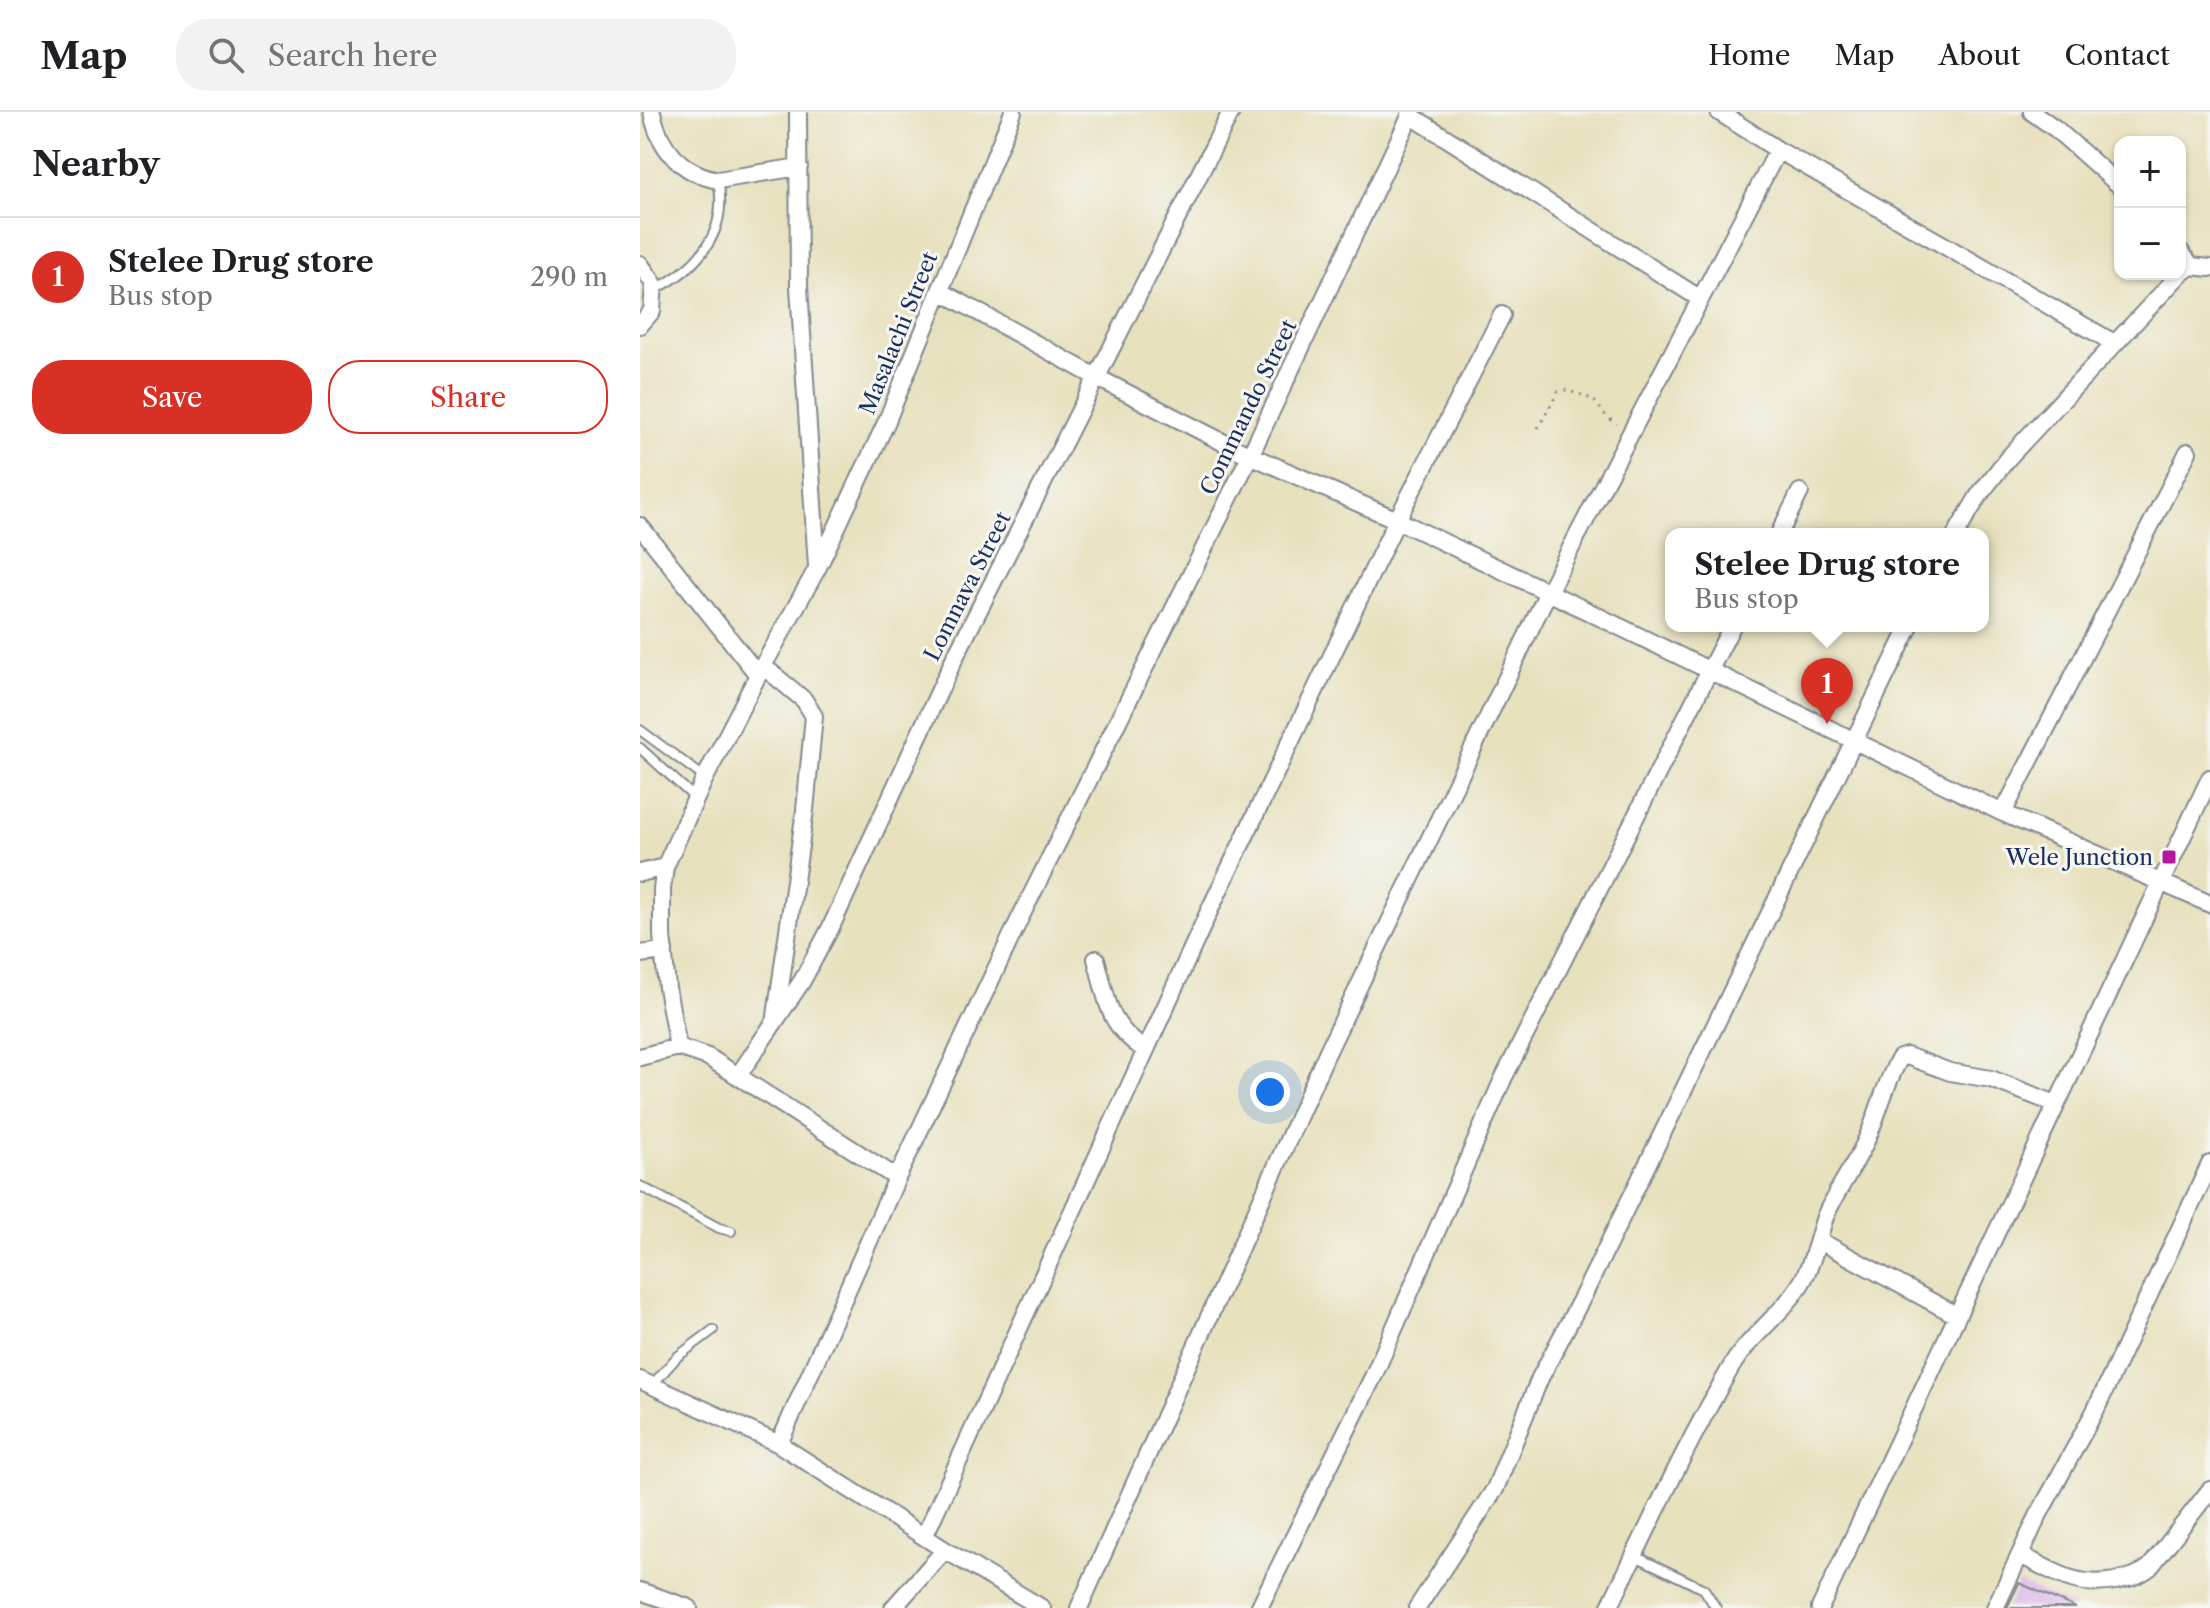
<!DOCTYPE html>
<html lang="en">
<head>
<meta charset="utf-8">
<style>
	:root { --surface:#fff; --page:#f2f2f2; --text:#202124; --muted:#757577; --line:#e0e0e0; --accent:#d93025 }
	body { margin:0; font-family:"Libre Caslon Text",serif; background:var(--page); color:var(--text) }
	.controls { position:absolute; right:24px; top:24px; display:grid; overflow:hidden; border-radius:16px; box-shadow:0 2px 6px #0004 }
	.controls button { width:72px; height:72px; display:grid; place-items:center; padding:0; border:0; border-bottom:2px solid var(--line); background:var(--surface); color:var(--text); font:40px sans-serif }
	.you { position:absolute; left:630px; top:980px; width:28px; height:28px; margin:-20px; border:6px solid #fff; border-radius:50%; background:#1a73e8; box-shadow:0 0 0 12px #1a73e833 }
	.badge { display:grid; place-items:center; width:52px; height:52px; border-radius:50%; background:var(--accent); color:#fff; font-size:26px; font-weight:700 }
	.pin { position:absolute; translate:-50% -66px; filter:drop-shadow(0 2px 4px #0008) }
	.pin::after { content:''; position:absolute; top:42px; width:28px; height:24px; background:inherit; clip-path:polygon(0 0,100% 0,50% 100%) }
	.popup { position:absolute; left:1025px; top:416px; width:324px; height:104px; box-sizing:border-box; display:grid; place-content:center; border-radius:16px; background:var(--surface); filter:drop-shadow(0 2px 6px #0005); font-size:26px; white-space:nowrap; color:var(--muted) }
	.popup b { font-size:30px; color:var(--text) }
	.popup::after { content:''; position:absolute; left:50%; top:100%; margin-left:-16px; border:16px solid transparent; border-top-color:var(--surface) }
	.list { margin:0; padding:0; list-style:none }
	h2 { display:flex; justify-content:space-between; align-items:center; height:104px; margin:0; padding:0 32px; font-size:34px }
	h2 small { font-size:26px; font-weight:400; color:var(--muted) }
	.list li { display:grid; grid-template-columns:52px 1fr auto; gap:24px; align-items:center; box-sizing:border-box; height:120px; padding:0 32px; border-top:2px solid var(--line) }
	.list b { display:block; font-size:30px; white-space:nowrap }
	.list p { margin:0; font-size:26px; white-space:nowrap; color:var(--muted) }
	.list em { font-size:26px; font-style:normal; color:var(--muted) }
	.actions { display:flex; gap:16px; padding:24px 32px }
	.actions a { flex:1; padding:18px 0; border:2px solid var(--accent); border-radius:32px; text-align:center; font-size:28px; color:var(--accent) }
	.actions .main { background:var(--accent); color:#fff }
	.icon { flex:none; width:44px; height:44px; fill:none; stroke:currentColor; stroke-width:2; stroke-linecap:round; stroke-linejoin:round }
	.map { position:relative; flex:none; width:1570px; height:1496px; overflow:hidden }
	header { display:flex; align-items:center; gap:48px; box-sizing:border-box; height:112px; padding:0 40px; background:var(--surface); border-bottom:2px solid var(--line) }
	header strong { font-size:38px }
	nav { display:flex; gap:44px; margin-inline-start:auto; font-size:28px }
	.search { width:560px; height:72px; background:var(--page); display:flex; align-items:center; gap:20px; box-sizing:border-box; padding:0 28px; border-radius:32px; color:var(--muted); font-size:30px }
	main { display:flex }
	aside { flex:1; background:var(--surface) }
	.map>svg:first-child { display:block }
</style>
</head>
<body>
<header>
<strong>Map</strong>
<div class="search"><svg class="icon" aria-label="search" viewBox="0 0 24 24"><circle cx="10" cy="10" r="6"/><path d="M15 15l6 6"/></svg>Search here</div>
<nav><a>Home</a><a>Map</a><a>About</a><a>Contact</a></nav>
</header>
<main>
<aside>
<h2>Nearby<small></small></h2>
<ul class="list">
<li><span class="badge">1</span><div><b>Stelee Drug store</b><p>Bus stop</p></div><em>290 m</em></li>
</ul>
<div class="actions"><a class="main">Save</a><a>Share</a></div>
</aside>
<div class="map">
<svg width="1570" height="1496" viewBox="0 0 1570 1496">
	<rect width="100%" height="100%" fill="#f6f6f2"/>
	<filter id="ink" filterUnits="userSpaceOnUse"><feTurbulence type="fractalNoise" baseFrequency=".0125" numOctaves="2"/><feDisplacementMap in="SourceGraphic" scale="16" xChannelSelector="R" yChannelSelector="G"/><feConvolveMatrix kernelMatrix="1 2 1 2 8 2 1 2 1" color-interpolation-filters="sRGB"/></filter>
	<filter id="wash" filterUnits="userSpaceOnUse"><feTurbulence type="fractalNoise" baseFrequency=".006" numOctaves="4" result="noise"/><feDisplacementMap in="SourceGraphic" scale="32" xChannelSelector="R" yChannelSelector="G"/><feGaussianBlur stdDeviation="1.8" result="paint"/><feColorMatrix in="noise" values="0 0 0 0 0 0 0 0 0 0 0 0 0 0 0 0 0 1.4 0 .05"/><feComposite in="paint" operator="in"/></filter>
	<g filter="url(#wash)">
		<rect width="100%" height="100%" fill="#e8e1be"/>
		<g id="blocks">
			<path fill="#d8b0ec" d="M1379,1471l57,25h-69z"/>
		</g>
	</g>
	<g filter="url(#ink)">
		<use href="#blocks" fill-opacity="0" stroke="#82888e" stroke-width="2"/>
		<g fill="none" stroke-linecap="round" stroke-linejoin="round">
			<g stroke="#82888e" stroke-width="12">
				<path id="lane" d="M14,178c44,-22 75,-58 64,-109
					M0,618l64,47
					M0,636l55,50
					M0,1074l79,42 12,3
					M12,1273l25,-28 36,-27
					M995,1444l69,33 12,19"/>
			</g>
			<g stroke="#82888e" stroke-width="20">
				<path id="street" d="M12,0c7,36 29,61 66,68l81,-13
					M158,0l1,175 18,279
					M1079,0l59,38 336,193
					M1392,0l24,17 64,57
					M770,3l289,183
					M1540,139l11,15
					M0,152l14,20 -2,27 -12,14
					M1540,162l11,-8 19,2
					M300,179l156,86 140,72 161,71 151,72 455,221 207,91
					M0,414l118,149
					M1139,422l21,-42
					M1316,422l23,-39 29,-37 172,-184
					M123,554l41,34 10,16 -9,94 -29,206
					M1363,701l185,-361
					M0,761l25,-6
					M0,842l24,-3
					M456,847c12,42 10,65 49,91
					M38,935l-11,-59 -5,-53v-46l3,-22 40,-89 53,-103 60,-108 68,-144 127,-311
					M0,945l38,-10 30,10 189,121
					M98,964l64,-95 29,-54 124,-270 276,-545
					M1178,1128l138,75
					M0,1268l139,64 166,106 97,58
					M139,1332l118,-266 124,-262 229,-460 162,-344
					M284,1425l287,-630 186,-387 105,-205
					M1380,1443c36,17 54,33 95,26 14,-3 24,-5 35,-14l60,-77
					M0,1479l49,17
					M253,1496l52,-58
					M439,1496l247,-553 222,-463 230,-442
					M619,1496l114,-231 130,-298 229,-453
					M777,1496l78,-119 45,-111 43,-82 327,-670
					M969,1496c39,-80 76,-162 121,-239 19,-34 54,-55 73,-89 11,-20 15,-42 22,-63 10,-24 26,-46 38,-70 15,-29 20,-61 37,-89l7,-2 43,16 41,7 65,25
					M1180,1496l390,-830
					M1355,1496l43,-92 58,-107 114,-245"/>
			</g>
			<path stroke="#82888e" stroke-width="3" stroke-dasharray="2 6" stroke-linecap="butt" d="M898,316l20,-36 7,-2c9,3 26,6 32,14 7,10 9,13 20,20"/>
			<use href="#lane" stroke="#fff" stroke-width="8"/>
			<use href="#street" stroke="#fff" stroke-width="16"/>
		</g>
	</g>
	<rect fill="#b5179e" stroke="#f6f6f2" stroke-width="3" x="1521" y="737" width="16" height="16" rx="4"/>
	<g text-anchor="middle" stroke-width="6" stroke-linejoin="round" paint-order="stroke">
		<g font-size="22" fill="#1b2f5e" stroke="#f6f6f2">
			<text transform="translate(258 221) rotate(-68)" y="8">Masalachi Street</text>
			<text transform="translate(608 295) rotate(-64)" y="8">Commando Street</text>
			<text transform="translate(327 474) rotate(-63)" y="8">Lomnava Street</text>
		</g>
		<g font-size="22" fill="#1b2f5e" stroke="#f6f6f2" text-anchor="end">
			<text x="1513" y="753">Wele Junction</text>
		</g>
	</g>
</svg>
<div class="controls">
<button>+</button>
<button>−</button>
</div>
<div class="you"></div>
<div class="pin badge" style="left:1187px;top:612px">1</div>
<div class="popup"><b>Stelee Drug store</b>Bus stop</div>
</div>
</main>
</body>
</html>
